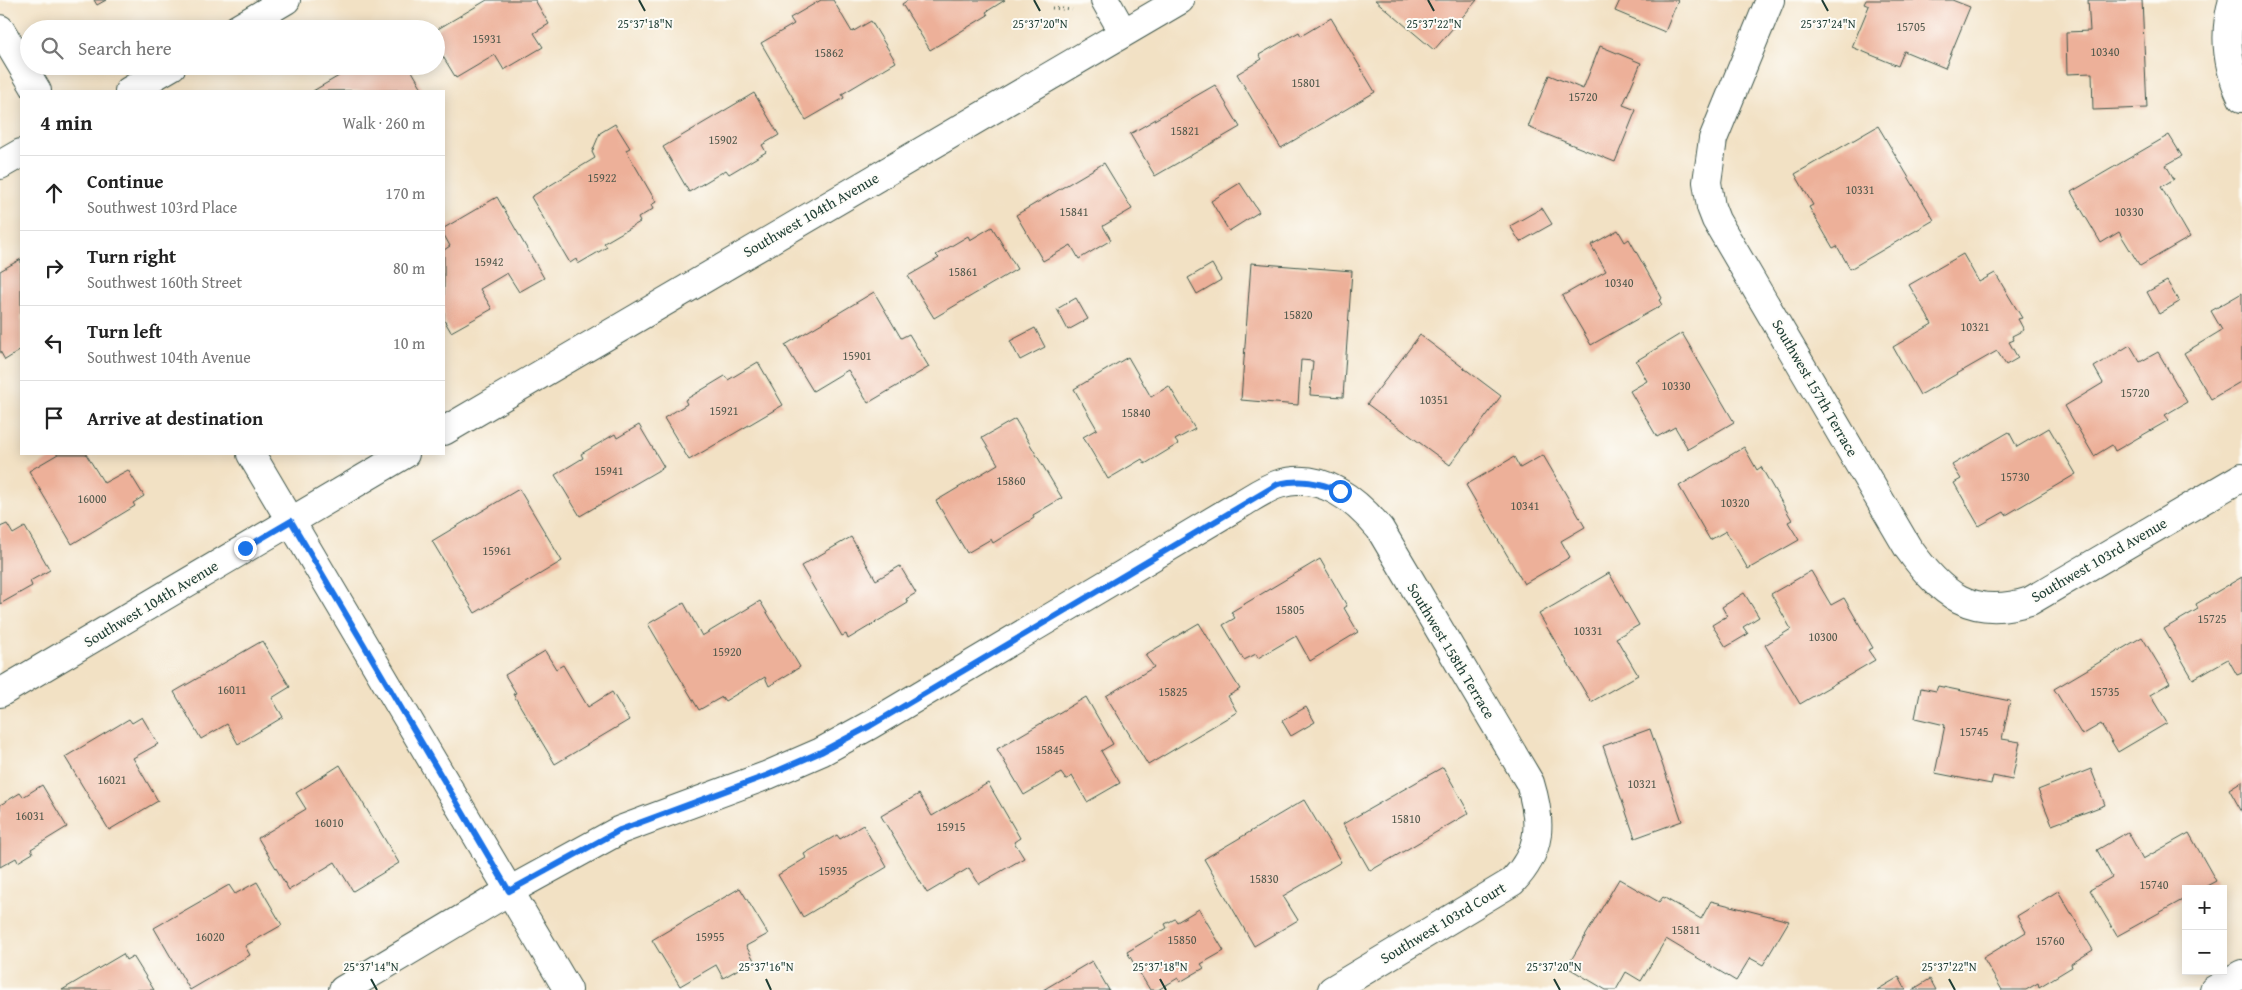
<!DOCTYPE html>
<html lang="en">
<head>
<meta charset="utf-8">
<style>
	:root { --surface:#fff; --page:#f6f6f6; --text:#222; --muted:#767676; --line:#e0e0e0 }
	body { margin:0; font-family:"Gentium Book Plus",serif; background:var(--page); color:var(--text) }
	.controls { position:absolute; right:15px; bottom:15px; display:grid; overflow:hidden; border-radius:0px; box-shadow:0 2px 12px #0003 }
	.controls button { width:45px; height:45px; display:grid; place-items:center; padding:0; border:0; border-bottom:1px solid var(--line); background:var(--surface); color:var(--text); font:25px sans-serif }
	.stop { position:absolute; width:15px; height:15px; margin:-11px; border:4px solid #1a73e8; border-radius:50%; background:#fff }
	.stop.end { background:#1a73e8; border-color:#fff; box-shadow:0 1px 5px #0008 }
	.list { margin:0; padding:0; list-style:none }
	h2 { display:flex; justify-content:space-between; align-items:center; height:65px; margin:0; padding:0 20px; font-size:21px }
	h2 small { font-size:16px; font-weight:400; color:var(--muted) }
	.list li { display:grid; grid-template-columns:32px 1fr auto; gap:15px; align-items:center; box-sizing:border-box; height:75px; padding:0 20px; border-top:1px solid var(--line) }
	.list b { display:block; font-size:19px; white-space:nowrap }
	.list p { margin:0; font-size:16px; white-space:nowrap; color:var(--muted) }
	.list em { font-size:16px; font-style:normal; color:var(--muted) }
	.icon { flex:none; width:28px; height:28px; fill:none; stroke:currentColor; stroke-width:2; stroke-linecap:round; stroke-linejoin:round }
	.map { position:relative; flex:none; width:2242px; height:990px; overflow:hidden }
	.search { position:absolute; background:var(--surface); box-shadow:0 2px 12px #0003; left:20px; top:20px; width:425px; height:55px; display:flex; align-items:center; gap:12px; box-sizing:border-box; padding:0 18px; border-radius:28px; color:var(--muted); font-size:19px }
	.panel { position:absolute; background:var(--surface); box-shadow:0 2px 12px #0003; left:20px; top:90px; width:425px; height:365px; border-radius:0px }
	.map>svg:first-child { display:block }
</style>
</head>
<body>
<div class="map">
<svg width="2242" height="990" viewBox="0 0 2242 990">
	<rect width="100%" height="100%" fill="#fdfcf7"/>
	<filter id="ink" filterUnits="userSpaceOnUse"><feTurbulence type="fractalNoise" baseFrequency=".02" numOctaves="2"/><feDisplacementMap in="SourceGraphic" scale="10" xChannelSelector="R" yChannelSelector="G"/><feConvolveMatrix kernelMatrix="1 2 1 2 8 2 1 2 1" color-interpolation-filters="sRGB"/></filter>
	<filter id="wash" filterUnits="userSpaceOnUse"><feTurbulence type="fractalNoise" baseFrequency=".0096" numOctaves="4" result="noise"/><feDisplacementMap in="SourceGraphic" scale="20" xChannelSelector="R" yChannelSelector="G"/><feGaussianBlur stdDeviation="1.12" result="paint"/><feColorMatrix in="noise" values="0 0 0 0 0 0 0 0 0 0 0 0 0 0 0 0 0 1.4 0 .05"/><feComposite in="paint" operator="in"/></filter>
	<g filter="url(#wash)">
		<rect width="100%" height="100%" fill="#f2e1c4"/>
		<g id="blocks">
			<path fill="#edb099" d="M94,0h12l-9,5z
				M487,0h48l14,24 -15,9 9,14 -39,23 -9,-15 -39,23 -20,-33v-15z
				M821,0h12l19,32 19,-11 25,41 -54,32 2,4 -38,22 -45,-77 33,-19 -4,-6z
				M908,0h97l-19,12 2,3 -58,35 -28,-46z
				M1375,0h102l-43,50z
				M1620,0h58l-13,32 -50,-21z
				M1866,0h86l18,7 -25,61 -41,-17 -6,15 -46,-19 17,-41 -5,-2z
				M2088,0h54l5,108 -54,2 -1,-37 -25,1 -1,-42 24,-1z
				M1331,18l44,74 -94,56 -44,-74 25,-15 -3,-4 40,-23 2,4z
				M1600,46l41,17 -18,42 13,5 -21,52 -87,-35 21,-52 34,14z
				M356,66h53l14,24 -110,1z
				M1215,85l25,42 -85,49 -25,-42z
				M754,93l25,42 -17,10 4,7 -37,22 -3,-4 -37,22 -26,-45z
				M615,124l15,24 -4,2 30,52 -5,3 2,4 -15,9 2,4 -36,21 3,4 -29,17 -2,-5 -6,4 -39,-66 64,-39 -3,-6 8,-19z
				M1878,126l56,94 -84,49 -13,-23 -4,2 -24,-41 4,-2 -18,-31z
				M2169,135l13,21 -16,9 8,14 -13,8 29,50 -50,29 -21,-34 -18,11 -30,-51z
				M1104,163l28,46 -29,17 8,14 -32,19 -8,-14 -28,16 -27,-46z
				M1240,183l19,29 -30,19 -18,-30z
				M497,197l47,81 -25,14 -12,-19 -27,16 12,20 -41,23 -7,-12v-70l6,-4 -6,-11v-7z
				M1542,208l10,16 -32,18 -10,-16z
				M992,227l25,42 -83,49 -26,-42 31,-18 -3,-3 32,-19 2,4z
				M1618,230l7,12 4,-3 33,59 -3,2 3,5 -71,40 -29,-49 44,-25 -15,-26z
				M1963,254l16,28 16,-9 27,45 -4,1 6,11 -12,6 2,4 -5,2 9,16 -12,7 -9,-14 -77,44 -27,-48 39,-23 -23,-39z
				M21,259v91l-16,10 -5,-9v-80z
				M1251,263l101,8 -9,126 -33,-2 3,-34 -12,-1 -3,45 -57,-5z
				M1212,264l9,16 -24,14 -9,-16z
				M2167,281l12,21 -20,12 -12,-22z
				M874,292l27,46 8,-4 20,33 -61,36 -20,-33 -35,21 -28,-46z
				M2242,293v88l-31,18 -27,-46 38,-23 -11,-19z
				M1076,298l12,21 -20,11 -11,-21z
				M1035,328l10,19 -25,13 -10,-19z
				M1682,333l52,89 -46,27 -13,-22 -18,10 -27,-46 17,-10 -11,-20z
				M1420,335l81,61 -51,69 -83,-61z
				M2130,345l10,17 18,-10 29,50 -22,13 4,5 -54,31 -3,-6 -18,11 -29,-50 38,-23 -9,-16z
				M1128,357l23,40 18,-11 26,43 -20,11 3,4 -33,20 -3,-5 -34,20 -25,-42 14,-8 -23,-40z
				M758,362l25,43 -94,55 -25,-42 23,-14 -2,-4 40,-24 3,4z
				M1015,419l47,79 -29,17 1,3 -41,25 -2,-4 -24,14 -31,-52 62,-37 -16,-26z
				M639,425l25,42 -84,49 -25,-41 28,-17 -2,-4 34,-20 2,4z
				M2049,428l27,46 -70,41 -2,-3 -25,14 -25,-43 7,-4 -9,-14 57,-33 8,15z
				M1744,447l13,23 4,-3 31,53 -4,2 11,18 -51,29 -22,-38 -16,9 -31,-54z
				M58,454h28l18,29 24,-13 16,26 -11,7 2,3 -63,38 -43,-73z
				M1543,455l42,72 -24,14 9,16 -46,27 -58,-99 48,-28 6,11z
				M519,489l43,72 -87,52 -43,-72z
				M7,524l6,10 12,-7 25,43 -20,11 2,5 -32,18v-77z
				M851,537l25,43 24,-14 16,27 -10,6 2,4 -60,36 -2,-5 -4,2 -41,-70z
				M1320,559l27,47 -3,2 14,24 -48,29 -14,-25 -38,22 -2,-4 -12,6 -21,-35 12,-7 -4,-6z
				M1811,571l20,34 13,-7 29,50 -5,2 7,10 -75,44 -35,-59 26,-16 -20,-35z
				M1609,573l30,52 -23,13 22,37 -47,27 -52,-88z
				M2242,577v96l-5,2 -9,-16 -35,20 -29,-50 34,-20 -2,-5z
				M1744,593l15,24 -16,10 5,7 -22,13 -14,-22 15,-9 -5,-9z
				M760,601l40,66 -31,19 -4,-9 -40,24 -3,-4 -23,13 -51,-86 36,-21 18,33z
				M1199,623l41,66 -12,7 9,16 -89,53 -42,-69 48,-29 -9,-12z
				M2142,637l28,46 -20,12 17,28 -49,29 -17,-28 -19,11 -28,-46z
				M262,641l28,46 -18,11 11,19 -45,27 -11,-20 -26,15 -27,-47z
				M545,651l11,18 7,-4 25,42 24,-15 17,28 -74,44 -42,-70 3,-1 -11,-18z
				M1938,686l72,15 -8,38 18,3 -8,38 -19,-4 -2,8 -56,-11 10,-48 -30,-7 6,-30 15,3z
				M1086,697l27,47 -12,7 19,32 -33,19 -15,-26 -6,4 -5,-7 -37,22 -27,-46z
				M1306,707l9,15 -24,14 -9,-15z
				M142,717l16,27 -25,14 25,43 -49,29 -44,-73 64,-38 3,4z
				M1650,729l32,92 -47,17 -32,-92z
				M340,765l59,98 -46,28 -18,-29 -46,28 -31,-52 48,-29 -10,-16z
				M1443,767l26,46 -99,58 -27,-47z
				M2091,769l14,36 -53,20 -14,-35z
				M2242,781v31l-13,-23z
				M988,783l32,55 -6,4 10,16 -45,26 -10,-16 -42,25 -46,-77 38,-22 13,22z
				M42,785l25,42 -36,22 2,4 -15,9 -2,-4 -16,9v-62l20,-12 3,4z
				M1304,800l37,62 -58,34 15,24 -44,26 -50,-87z
				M863,825l24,42 -84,50 -25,-42 28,-17 -2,-4 33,-19 3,4z
				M2128,832l15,27 46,-26 27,48 -15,8h-15v9l-69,38 -27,-46 22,-13 -15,-27z
				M1619,879l40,23 4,-5 38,22 10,-18 78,20 -26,44 -13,-7 -14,23 -70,-42 -25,42 -15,-9 -10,18h-10l-39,-23z
				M257,882l25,43 -37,21 5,9 -60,35 -36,-62 75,-43 6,9z
				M740,888l28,46 -22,12 8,14 -31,18 -7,-13 -36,21 -28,-46z
				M2058,891l35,59 -22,14 1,3 -33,20 -1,-4 -12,7h-24l-19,-32 43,-26 -9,-16z
				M1199,909l25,42 -23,13 3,4 -24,14 -2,-4 -20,12h-8l-23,-38 40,-24 -2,-4 10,-5 2,3z
				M123,954l3,6 7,-4 21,34h-92z
				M1092,961l17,29h-66z
				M1899,977l7,13h-29z
				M1930,979l6,11h-24z"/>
		</g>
	</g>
	<g filter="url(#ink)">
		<use href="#blocks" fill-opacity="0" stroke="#3f564a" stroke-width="1"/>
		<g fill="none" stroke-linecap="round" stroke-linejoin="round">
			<g stroke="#3f564a" stroke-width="30">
				<path id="minor" d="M1105,0l18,32
					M1770,0l-57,139 -6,43 4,25 5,13 192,328c33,46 63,72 122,53l212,-124
					M2233,0c-10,34 -6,67 9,98
					M237,29l49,-29
					M129,91l43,-25
					M0,165l21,-12
					M444,431l736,-431
					M0,693l405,-239
					M343,990l166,-99 111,-61 148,-55 53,-23 49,-27 371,-221c12,-7 25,-16 38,-20 42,-13 76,15 101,45l150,254c12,39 12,68 -18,99l-180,108
					M2214,990l28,-16"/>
			</g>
			<g stroke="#3f564a" stroke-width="30">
				<path id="tertiary" d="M0,29l37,62
					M251,454l317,536"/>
			</g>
			<path stroke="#3f564a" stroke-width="3" stroke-dasharray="1 4" stroke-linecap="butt" d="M1052,8l20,2"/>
			<use href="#minor" stroke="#fff" stroke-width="28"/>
			<use href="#tertiary" stroke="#fff" stroke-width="28"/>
		</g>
	</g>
	<g fill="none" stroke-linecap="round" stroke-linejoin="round" filter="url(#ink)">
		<path stroke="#1a73e8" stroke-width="6" d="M245,548l46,-27 218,370 111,-61 148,-55 53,-23 49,-26 408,-242c23,-5 40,-2 62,7"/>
	</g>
	<path fill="none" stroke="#1f3d34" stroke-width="2" d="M639,0l6,11M1034,0l6,11M1428,0l6,11M1822,0l6,11M371,979l6,11M766,979l5,11M1160,979l6,11M1554,979l6,11M1949,979l6,11"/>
	<g text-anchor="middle" stroke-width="4" stroke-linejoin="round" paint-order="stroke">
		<g font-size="12" fill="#525a4d">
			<text x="1911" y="31">15705</text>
			<text x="487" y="43">15931</text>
			<text x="2105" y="56">10340</text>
			<text x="829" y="57">15862</text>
			<text x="1306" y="87">15801</text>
			<text x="1583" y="101">15720</text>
			<text x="1185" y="135">15821</text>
			<text x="723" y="144">15902</text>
			<text x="602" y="182">15922</text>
			<text x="1860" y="194">10331</text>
			<text x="1074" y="216">15841</text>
			<text x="2129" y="216">10330</text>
			<text x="489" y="266">15942</text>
			<text x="963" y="276">15861</text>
			<text x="1619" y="287">10340</text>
			<text x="1298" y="319">15820</text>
			<text x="1975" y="331">10321</text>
			<text x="857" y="360">15901</text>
			<text x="1676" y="390">10330</text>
			<text x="2135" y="397">15720</text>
			<text x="1434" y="404">10351</text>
			<text x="724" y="415">15921</text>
			<text x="1136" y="417">15840</text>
			<text x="609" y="475">15941</text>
			<text x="2015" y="481">15730</text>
			<text x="1011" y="485">15860</text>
			<text x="92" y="503">16000</text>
			<text x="1735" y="507">10320</text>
			<text x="1525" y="510">10341</text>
			<text x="497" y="555">15961</text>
			<text x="1290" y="614">15805</text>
			<text x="2212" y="623">15725</text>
			<text x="1588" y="635">10331</text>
			<text x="1823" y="641">10300</text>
			<text x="727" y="656">15920</text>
			<text x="232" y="694">16011</text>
			<text x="1173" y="696">15825</text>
			<text x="2105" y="696">15735</text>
			<text x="1974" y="736">15745</text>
			<text x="1050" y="754">15845</text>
			<text x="112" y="784">16021</text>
			<text x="1642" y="788">10321</text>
			<text x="30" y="820">16031</text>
			<text x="1406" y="823">15810</text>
			<text x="329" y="827">16010</text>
			<text x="951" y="831">15915</text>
			<text x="833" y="875">15935</text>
			<text x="1264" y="883">15830</text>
			<text x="2154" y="889">15740</text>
			<text x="1686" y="934">15811</text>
			<text x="210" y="941">16020</text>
			<text x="710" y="941">15955</text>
			<text x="1182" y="944">15850</text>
			<text x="2050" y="945">15760</text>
		</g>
		<g font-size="15" fill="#1f3d34" stroke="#fdfcf7">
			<text transform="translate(811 215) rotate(-30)" y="5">Southwest 104th Avenue</text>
			<text transform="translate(1815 388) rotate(60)" y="5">Southwest 157th Terrace</text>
			<text transform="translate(2099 560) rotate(-30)" y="5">Southwest 103rd Avenue</text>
			<text transform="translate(151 604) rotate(-31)" y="5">Southwest 104th Avenue</text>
			<text transform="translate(1451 651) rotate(59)" y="5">Southwest 158th Terrace</text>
			<text transform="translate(1443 923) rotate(-31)" y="5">Southwest 103rd Court</text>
		</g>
	</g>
	<g font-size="12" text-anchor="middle" fill="#1f3d34" stroke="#fdfcf7" stroke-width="4" stroke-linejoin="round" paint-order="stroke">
		<text x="645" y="28">25°37'18"N</text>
		<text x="1040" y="28">25°37'20"N</text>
		<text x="1434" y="28">25°37'22"N</text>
		<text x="1828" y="28">25°37'24"N</text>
		<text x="371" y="971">25°37'14"N</text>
		<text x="766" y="971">25°37'16"N</text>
		<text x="1160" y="971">25°37'18"N</text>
		<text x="1554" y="971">25°37'20"N</text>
		<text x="1949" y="971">25°37'22"N</text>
	</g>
</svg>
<div class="controls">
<button>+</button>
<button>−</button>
</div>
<div class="stop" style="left:1340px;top:491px"></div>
<div class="stop end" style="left:245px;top:548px"></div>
<div class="search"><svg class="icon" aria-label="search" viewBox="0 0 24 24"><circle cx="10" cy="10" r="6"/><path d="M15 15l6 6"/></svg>Search here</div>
<section class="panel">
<h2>4 min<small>Walk · 260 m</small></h2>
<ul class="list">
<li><svg class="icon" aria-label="ahead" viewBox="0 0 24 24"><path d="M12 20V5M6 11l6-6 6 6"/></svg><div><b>Continue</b><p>Southwest 103rd Place</p></div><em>170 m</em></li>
<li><svg class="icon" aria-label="right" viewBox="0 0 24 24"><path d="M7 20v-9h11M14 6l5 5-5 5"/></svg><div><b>Turn right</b><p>Southwest 160th Street</p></div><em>80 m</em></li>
<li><svg class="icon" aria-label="left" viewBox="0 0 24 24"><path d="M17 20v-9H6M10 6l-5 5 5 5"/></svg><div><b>Turn left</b><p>Southwest 104th Avenue</p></div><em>10 m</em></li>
<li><svg class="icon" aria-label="arrive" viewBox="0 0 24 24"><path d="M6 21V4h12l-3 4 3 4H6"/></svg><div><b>Arrive at destination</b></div></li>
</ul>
</section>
</div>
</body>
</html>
